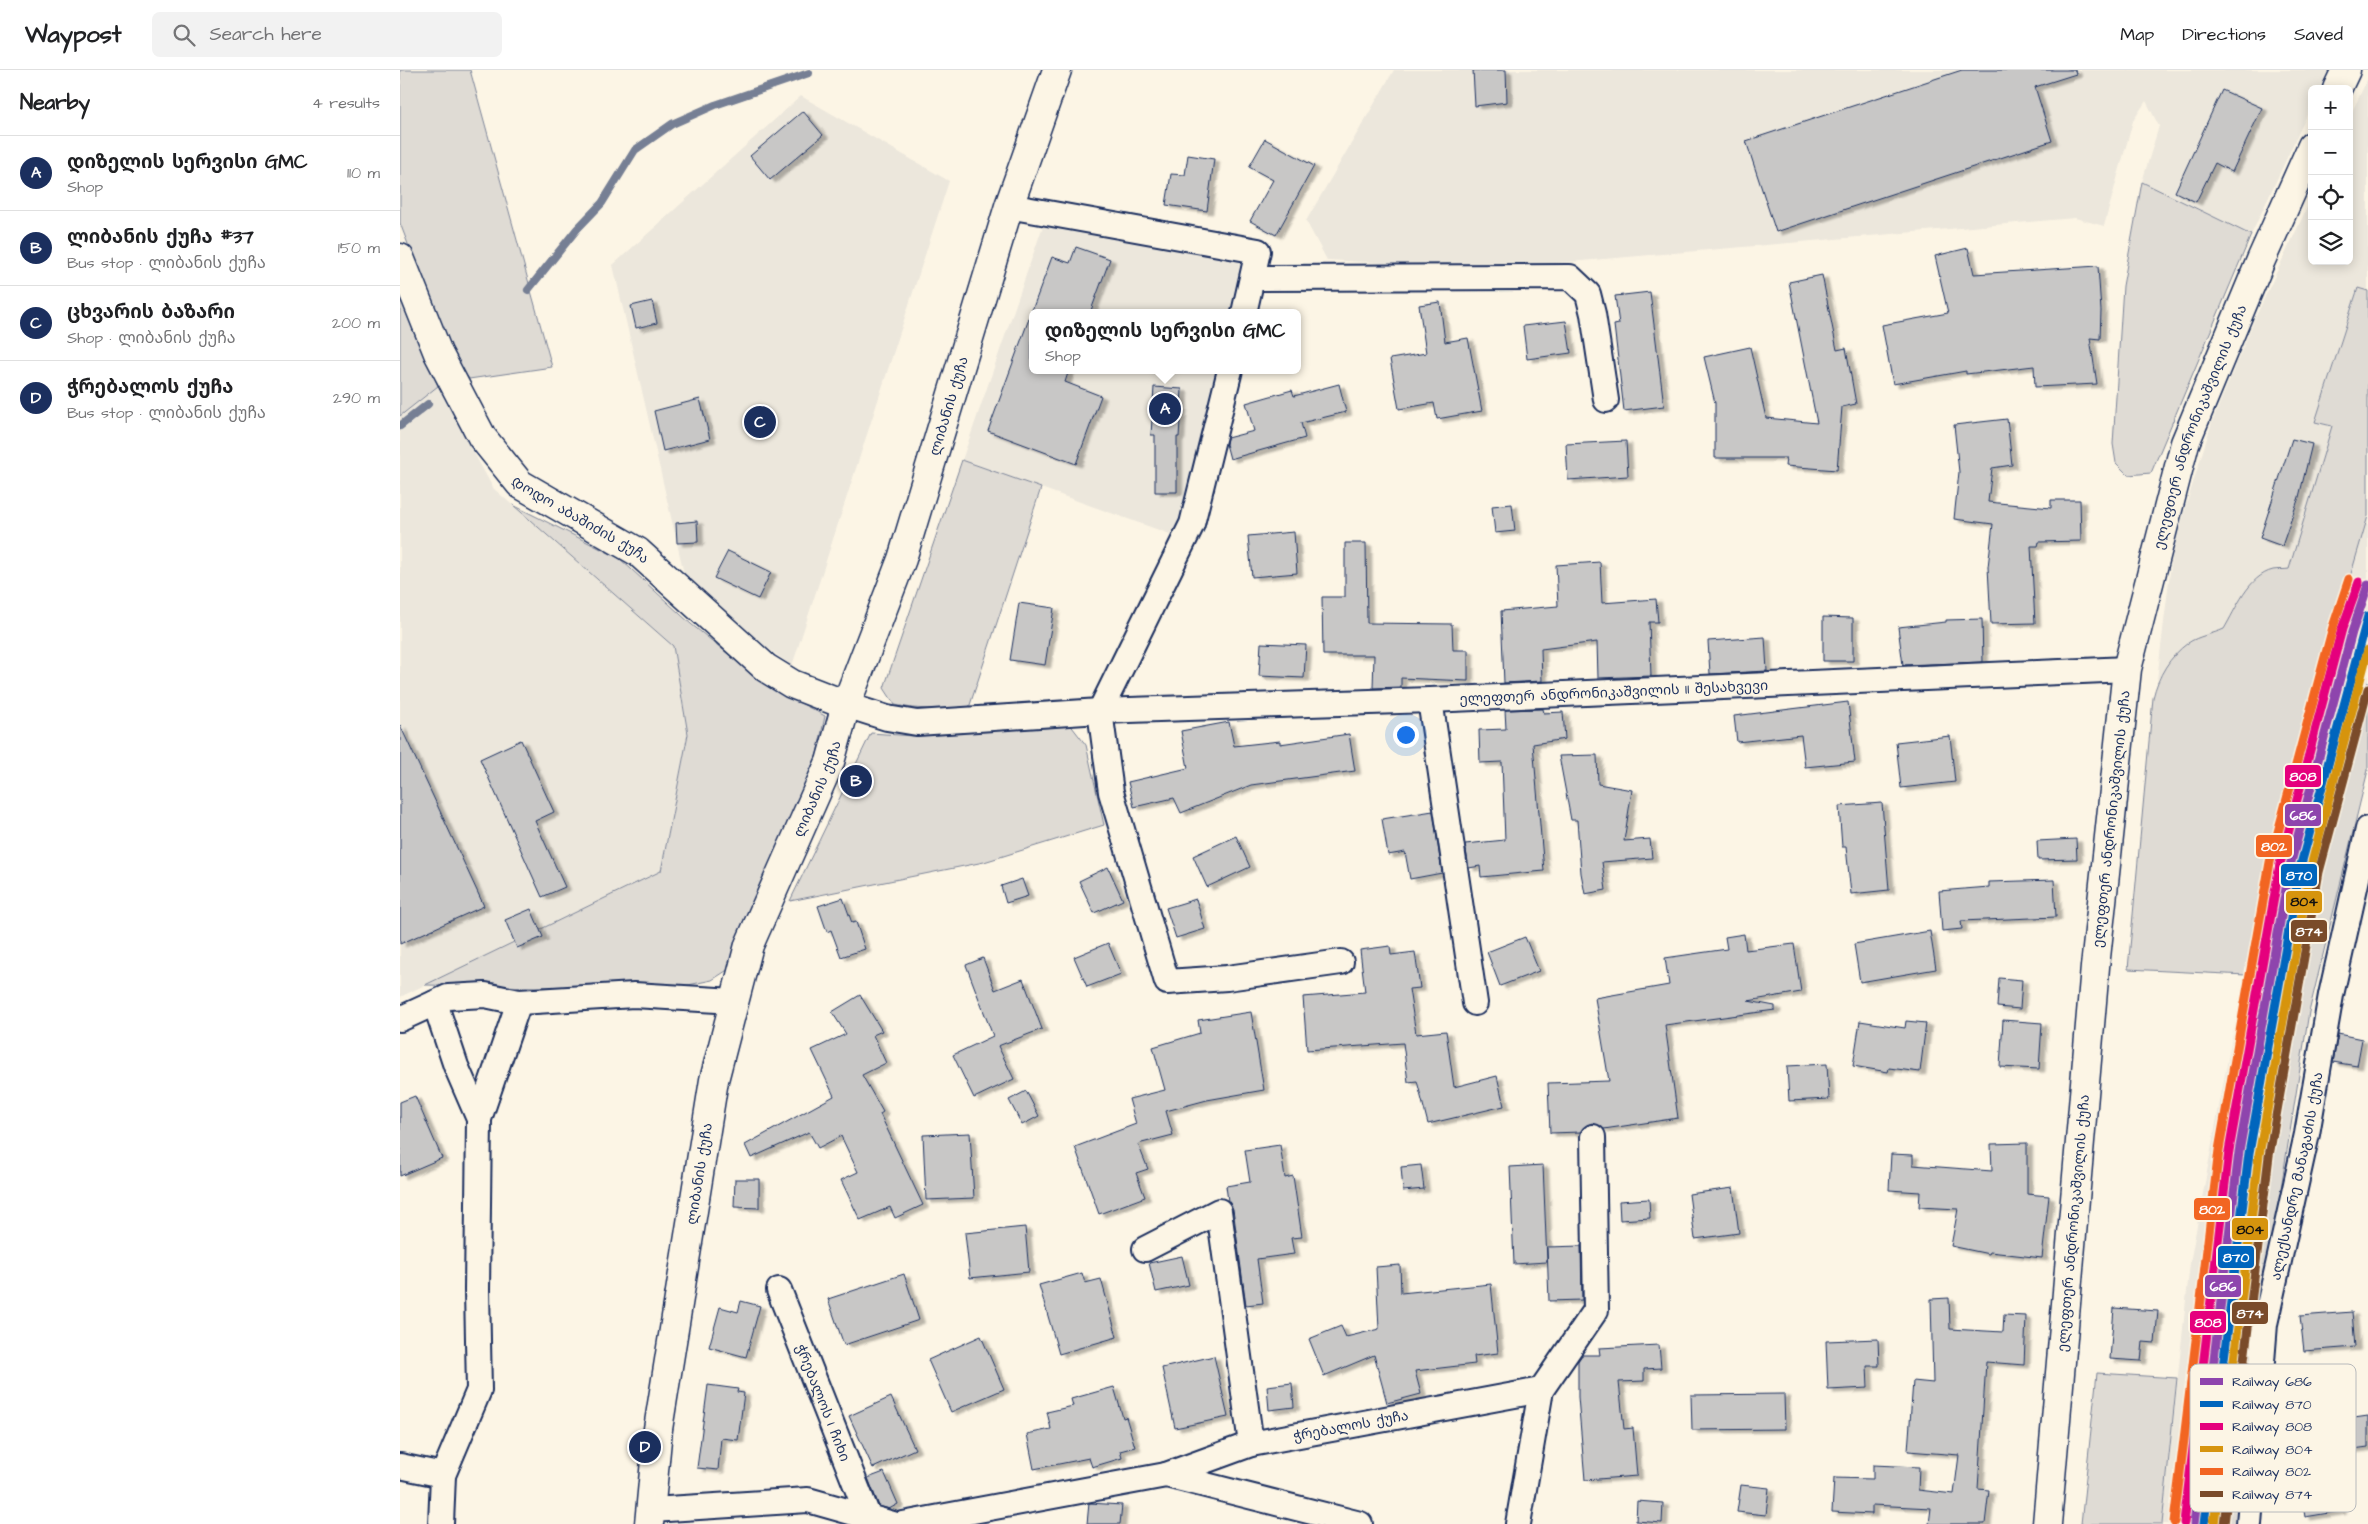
<!DOCTYPE html>
<html lang="en">
<head>
<meta charset="utf-8">
<style>
	:root { --surface:#fff; --page:#f2f2f2; --text:#202124; --muted:#757577; --line:#e0e0e0; --accent:#1b2f5e }
	body { margin:0; font-family:"Architects Daughter","Noto Sans Georgian",sans-serif; background:var(--page); color:var(--text) }
	.controls { position:absolute; right:15px; top:15px; display:grid; overflow:hidden; border-radius:8px; box-shadow:0 2px 12px #0003 }
	.controls button { width:45px; height:45px; display:grid; place-items:center; padding:0; border:0; border-bottom:1px solid var(--line); background:var(--surface); color:var(--text); font:25px sans-serif }
	.you { position:absolute; left:1005px; top:664px; width:18px; height:18px; margin:-12px; border:4px solid #fff; border-radius:50%; background:#1a73e8; box-shadow:0 0 0 8px #1a73e833 }
	.badge { display:grid; place-items:center; width:32px; height:32px; border-radius:50%; background:var(--accent); color:#fff; font-size:16px; font-weight:700 }
	.pin { position:absolute; translate:-50% -50%; border:2px solid #fff; box-shadow:0 1px 5px #0006 }
	.popup { position:absolute; left:629px; top:239px; width:272px; height:65px; box-sizing:border-box; display:grid; place-content:center; border-radius:8px; background:var(--surface); filter:drop-shadow(0 1px 4px #0005); font-size:16px; white-space:nowrap; color:var(--muted) }
	.popup b { font-size:19px; color:var(--text) }
	.popup::after { content:''; position:absolute; left:50%; top:100%; margin-left:-10px; border:10px solid transparent; border-top-color:var(--surface) }
	.list { margin:0; padding:0; list-style:none }
	h2 { display:flex; justify-content:space-between; align-items:center; height:65px; margin:0; padding:0 20px; font-size:21px }
	h2 small { font-size:16px; font-weight:400; color:var(--muted) }
	.list li { display:grid; grid-template-columns:32px 1fr auto; gap:15px; align-items:center; box-sizing:border-box; height:75px; padding:0 20px; border-top:1px solid var(--line) }
	.list b { display:block; font-size:19px; white-space:nowrap }
	.list p { margin:0; font-size:16px; white-space:nowrap; color:var(--muted) }
	.list em { font-size:16px; font-style:normal; color:var(--muted) }
	.icon { flex:none; width:28px; height:28px; fill:none; stroke:currentColor; stroke-width:2; stroke-linecap:round; stroke-linejoin:round }
	.map { position:relative; flex:none; width:1968px; height:1454px; overflow:hidden }
	header { display:flex; align-items:center; gap:30px; box-sizing:border-box; height:70px; padding:0 25px; background:var(--surface); border-bottom:1px solid var(--line) }
	header strong { font-size:24px }
	nav { display:flex; gap:28px; margin-inline-start:auto; font-size:18px }
	.search { width:350px; height:45px; background:var(--page); display:flex; align-items:center; gap:12px; box-sizing:border-box; padding:0 18px; border-radius:8px; color:var(--muted); font-size:19px }
	main { display:flex }
	aside { flex:1; background:var(--surface) }
	.map>svg:first-child { display:block }
</style>
</head>
<body>
<header>
<strong>Waypost</strong>
<div class="search"><svg class="icon" aria-label="search" viewBox="0 0 24 24"><circle cx="10" cy="10" r="6"/><path d="M15 15l6 6"/></svg>Search here</div>
<nav><a>Map</a><a>Directions</a><a>Saved</a></nav>
</header>
<main>
<aside>
<h2>Nearby<small>4 results</small></h2>
<ul class="list">
<li><span class="badge">A</span><div><b>დიზელის სერვისი GMC</b><p>Shop</p></div><em>110 m</em></li>
<li><span class="badge">B</span><div><b>ლიბანის ქუჩა #37</b><p>Bus stop · ლიბანის ქუჩა</p></div><em>150 m</em></li>
<li><span class="badge">C</span><div><b>ცხვარის ბაზარი</b><p>Shop · ლიბანის ქუჩა</p></div><em>200 m</em></li>
<li><span class="badge">D</span><div><b>ჭრებალოს ქუჩა</b><p>Bus stop · ლიბანის ქუჩა</p></div><em>290 m</em></li>
</ul>
</aside>
<div class="map">
<svg width="1968" height="1454" viewBox="0 0 1968 1454">
	<defs>
		<filter id="shadow"><feDropShadow dx="5.5" dy="3" stdDeviation="1" flood-color="#0004"/></filter>
	</defs>
	<rect width="100%" height="100%" fill="#fcf5e5"/>
	<filter id="ink" filterUnits="userSpaceOnUse"><feTurbulence type="fractalNoise" baseFrequency=".02" numOctaves="2"/><feDisplacementMap in="SourceGraphic" scale="10" xChannelSelector="R" yChannelSelector="G"/><feConvolveMatrix kernelMatrix="1 2 1 2 8 2 1 2 1" color-interpolation-filters="sRGB"/></filter>
	<g filter="url(#ink)">
		<path fill="#ece7dc" d="M994,0h934l-9,19h-7v15l-61,131 -109,-53 17,-56 -13,-25 -13,20 -29,105 -29,-8 -585,51 -163,-9 -21,-39z
			M1968,8v213l-10,-3 -43,134 17,4 -43,144 -16,1 -27,20 -22,38 -35,13 -32,38 16,-133 39,-125 43,-104 57,-121v64h37v-143z
			M401,26l148,85 -157,485 -33,-24 -74,-64 -72,-313z
			M643,156l194,31 8,14 -10,42h-203v57h188l-33,129 -14,36 -211,-75z
			M38,316l55,102 180,158 15,88 -27,137 -261,126v-582z
			M1968,446v166l-14,47 -73,330 -46,304 -18,161h-55l28,-261 41,-220 54,-245z"/>
		<path fill="#dfdbd4" stroke="#7d8599" d="M0,0h70l82,297 -83,12 -21,-29 -48,-127z
			M1742,112l109,53 -100,238 -23,2 -12,-12 -3,-19 10,-158z
			M1958,218l10,3v225l-83,282 -39,177 -118,-6 25,-271c5,-22 17,-42 35,-55 10,-7 25,-9 36,-14 12,-20 24,-53 49,-59 5,-1 11,0 16,-1l43,-143 -17,-4z
			M0,219l38,97 -38,30z
			M562,390l79,28 -73,223 -56,-3 -17,-3 -11,-17z
			M113,435l106,53 72,66 52,42 35,25 47,25 -8,38 -77,184 -11,31 -17,11 -43,9 -244,-4 236,-114 27,-137 -15,-88z
			M1968,612v88l-59,242 -48,302 -21,210h-23l18,-161 46,-304 73,-330z
			M669,653l17,22 18,80 -120,37 -194,39 81,-168 42,3z
			M1697,1303l80,5 -15,146h-81z"/>
		<g fill="none" stroke-linecap="round" stroke-linejoin="round">
			<path stroke="#767f94" stroke-width="8" d="M128,220l49,-61 25,-26 33,-53 37,-26 43,-19 94,-32
				M0,356l28,-22"/>
		</g>
		<path fill="#c8c7c6" stroke="#1b2f5e" filter="url(#shadow)" d="M1073,0h33l1,32 -32,4z
			M1562,0h113l1,4 -41,13 17,54 -276,91 -30,-91z
			M1822,20l40,18 -30,64 -17,-9 -19,39 -21,-10z
			M403,41l20,24 -53,45 -20,-24z
			M865,69l49,27 -38,69 -26,-14 23,-41 -24,-13z
			M788,85l26,4 -7,52 -41,-6 5,-31 14,1z
			M676,177l34,12 -20,54h-59l21,-56 18,6z
			M1568,178l6,26 124,-8 3,45 -1,28 -10,-1 7,46 -62,3 -1,-21 -68,8v-3l-73,13 -11,-59 66,-12 -13,-57z
			M1422,205l15,75 9,-2 10,56 -14,3 -5,63 -52,-4 1,-8h-71v-55l-11,-46 46,-10 16,71 51,5 -28,-141z
			M1250,222l14,114 -40,5 -10,-86 5,-1 -4,-28z
			M252,231l5,22 -21,5 -5,-22z
			M1040,232l5,40 23,-4 14,73 -45,8 -3,-16 -35,6 -9,-50 36,-6 -7,-48z
			M630,246h2v54h37l-4,12 36,14 -25,68 -88,-33z
			M1166,251l5,32 -44,6 -4,-33z
			M939,314l7,28 -45,11 4,15 -75,21 -4,-15 1,-6 27,-7 -8,-28 46,-13 2,6z
			M754,317l28,2 -3,48h-2v55h-22v-57h-4z
			M300,329l10,40 -47,12 -9,-40z
			M1607,349l5,46 -20,3 -4,34 63,6v-8h29l1,41 -42,1 -1,4h-7l4,77 -44,1 -3,-57 5,-43 -39,-5 5,-47 -5,-47z
			M1892,369l20,5 -13,53 -17,49 -22,-8z
			M1226,371l2,35 -60,4 -2,-36z
			M1112,434l3,27 -20,2 -3,-27z
			M297,451l1,21 -21,1 -1,-20z
			M894,462l3,41 -45,4 -4,-41z
			M945,473h21l1,80 85,1 1,26h15v31l-67,-3v9l-28,1 1,-33h-51l-1,-58h23z
			M328,481l43,21 -13,27 -44,-21z
			M1200,492l2,41 54,-4 2,23h-9l2,54 -53,2 -1,-36 -56,7 1,32 -38,2 -3,-72 57,-5 -2,-41z
			M619,533l35,5 -9,57 -35,-5z
			M1423,547l30,1v43h-30z
			M1582,549l1,43 -80,3 -5,-38 48,-5v-2z
			M1365,567l2,34 -57,3 -2,-33z
			M861,573l45,2 -2,33 -45,-2z
			M1448,632l7,60 -50,5 -4,-32 -64,7 -3,-26z
			M1143,639l1,4 19,-1 2,27 -32,5 11,127 -63,6 -1,-11 -11,2 -4,-24 40,-4 -3,-78 -22,1 -1,-33 27,-1 -1,-19z
			M829,652l5,24 46,-5v3l69,-10 6,37 -104,14 -70,28 -7,-15 -40,9 -6,-25 60,-14 -7,-37z
			M0,655l84,181 -84,38z
			M1550,666l5,46 -54,6 -5,-46z
			M121,670l33,72 -19,9 30,66 -23,10 -62,-138z
			M1197,685l1,29 34,6 -8,51 26,-2 2,19 -50,4 4,28 -21,4 -4,-21 -4,-53h-6l-12,-64z
			M1482,733l7,87 -38,4 -5,-47h-4l-3,-41z
			M1033,741l9,62 -32,6 -5,-27 -17,3 -6,-36z
			M836,766l14,31 -43,20 -14,-31z
			M1676,769l1,20 -39,1 -1,-19z
			M708,797l15,33 -29,13 -15,-32z
			M622,809l6,17 -22,7 -5,-17z
			M1654,810l2,37 -95,4 1,8 -20,2 -3,-40 50,-4v-5z
			M443,828l9,25 4,-1 9,27 -24,8 -10,-27 -4,2 -9,-26z
			M796,829l9,30 -29,9 -10,-30z
			M131,839l12,28 -26,11 -12,-28z
			M1530,861l6,38 -76,13 -6,-38z
			M1344,864l2,16 48,-6 7,48 -53,9 27,5v4l-110,15 13,93 -74,11 -12,-6 -6,3 -5,6 -31,1 -2,-50 61,-2 -14,-83 74,-13 -4,-27 62,-9 -2,-12z
			M1125,867l14,34 -39,15 -13,-34z
			M708,873l13,31 -34,13 -13,-30z
			M990,876l1,9 24,-3 5,36 -11,1 7,45 30,-3 8,56 43,-11 7,30 -76,18 -11,-43 -9,1 -5,-39 -96,7 -4,-53 62,-5 -5,-42z
			M583,888l12,32 28,-11 19,50 -44,17 16,33 -40,19 -21,-43 40,-19 -27,-71z
			M1599,908l23,2 -2,29 -23,-2z
			M460,925l22,36 -9,4 13,28 -24,12 21,37 -3,2 43,91 -28,13 -5,-11 -30,13 -19,-40 17,-8 -17,-36 -23,12 -9,-16 -58,26 -6,-13 89,-49 -22,-46 34,-16 -14,-22z
			M851,942l13,78 -57,10 -41,11 7,24 -35,9 10,25 -12,4 9,24 -46,17 -24,-67 61,-23 -7,-25 36,-9 -12,-43 47,-14 -2,-13z
			M1603,950l39,3 -3,46 -39,-2z
			M1460,951l45,7 1,-7 20,2 -6,49 -31,-4 -1,4 -35,-6z
			M1938,964l24,5 -5,27 -24,-4z
			M1427,994l2,35 -40,2 -2,-35z
			M626,1021l13,25 -17,9 -13,-25z
			M15,1026l27,62 -42,18v-74z
			M570,1063l4,65 -48,2 -3,-65z
			M1627,1073v51l22,2 -7,62 -52,-6 -1,2 -38,-8 7,-37 -39,-2 1,-15 -31,-2 2,-36 22,1v10l79,6 -1,-27z
			M880,1075l5,33 8,-2 9,61 -11,1 3,16 -37,5 6,44 -17,2 -13,-96 -5,-8 -2,-15 24,-4 -5,-32z
			M1021,1095l3,24 -21,2 -2,-24z
			M1143,1095l4,97 -33,2 -4,-97z
			M335,1109h24v29l-25,-1z
			M1333,1118l6,45 -44,6 -6,-45z
			M1249,1129l1,19 -30,2 -1,-19z
			M625,1157l4,45 -59,6 -5,-45z
			M1181,1176l1,54 -33,1 -2,-54z
			M782,1186l7,29 -33,7 -7,-29z
			M1000,1195l1,28 90,-9 7,69 -24,3 1,8 -60,7 6,23 -34,9 -13,-48 -50,21 -15,-37 32,-13 5,11 33,-8 -3,-62z
			M682,1203l3,10 16,-4 16,58 -58,17 -20,-69z
			M504,1204l15,46 -75,25 -16,-46z
			M1549,1228l1,31 53,3 1,-17 22,1 -2,49 -38,-3 -8,127 11,1 -4,34h-56l2,-16 -59,-3v9l-40,-2 2,-34 39,1v-14l46,2 -1,23 36,4 5,-39 -51,-4 5,-70 20,2 -2,-84z
			M341,1231l19,5 -14,51 -37,-10 11,-40 18,5z
			M1714,1238l44,3 -3,32 -12,-1 -2,19 -31,-2z
			M1952,1242l3,35 -51,4 -4,-35z
			M581,1266l23,53 -53,23 -23,-52z
			M1478,1269l1,27h-12l1,22 -40,2 -2,-49z
			M1259,1275l2,23 -17,1v12l-25,1 5,47 9,-1 4,48 -52,4 -7,-83v-36l4,-6h18l-1,-7z
			M814,1286l14,61 -53,11 -13,-60z
			M892,1313l2,24 -25,3 -2,-24z
			M308,1315l30,4 -1,3 7,1 -6,47 -17,-2 -3,32 -21,-2z
			M714,1317l9,31 3,-1 9,30 -15,4 2,7 -30,9 -3,-9 -55,11 -7,-35 24,-5 -4,-17 26,-6 -2,-7z
			M1384,1324l1,35 -93,1 -1,-35z
			M491,1327l24,52 -42,19 -24,-52z
			M1884,1336h20l1,19 63,-9v31l-36,5 9,59 -36,6 -10,-61h-10z
			M484,1402l14,32 -9,5 -10,-3 -11,-28z
			M1341,1415l28,3 -3,27 -29,-3z
			M1237,1431l26,2 -1,20 -26,-2z
			M689,1433l33,2 -2,19h-33z"/>
		<g fill="none" stroke-linecap="round" stroke-linejoin="round">
			<g stroke="#1b2f5e" stroke-width="28">
				<g id="minor">
					<path d="M609,136l249,45 -14,62"/>
					<path d="M853,208l317,-1 18,17 5,20 13,86"/>
					<path d="M830,300l-38,154 -92,187 11,81 56,190 60,-4 114,-16"/>
					<path d="M1030,630l45,303"/>
					<path id="s1" d="M446,635l41,13 30,5 183,-12 330,-11 697,-31"/>
					<path d="M35,933l21,63 23,53"/>
					<path d="M0,949l48,-22 37,-2 34,7 115,-7 100,6"/>
					<path d="M745,1179l74,-38 32,233"/>
					<path id="s2" d="M379,1220l89,226"/>
					<path d="M0,1396l43,9"/>
					<path id="s3" d="M766,1405l85,-31 290,-54"/>
					<path d="M252,1440l156,-10 85,24"/>
					<path d="M41,1454l2,-49 36,-85 -2,-100 2,-171 40,-117"/>
					<path d="M503,1454l263,-49 194,49"/>
					<path d="M1118,1454l23,-134 55,-80 -3,-173"/>
					<path id="s4" d="M1849,1454l16,-200 42,-190 24,-139 37,-166"/>
				</g>
			</g>
			<g stroke="#1b2f5e" stroke-width="31">
				<g id="tertiary">
					<path id="s5" d="M0,188l38,95 44,84 38,47 118,68 128,116 26,16 54,21"/>
					<path id="s6" d="M249,1454l9,-95 56,-349 35,-135 81,-183 16,-57 56,-146 107,-353 48,-136"/>
				</g>
			</g>
			<g stroke="#1b2f5e" stroke-width="31">
				<g id="secondary">
					<path d="M1937,19l9,-19"/>
					<path id="s7" d="M1647,1454l48,-557 32,-298 58,-226 76,-183 51,-114"/>
				</g>
			</g>
			<use href="#minor" stroke="#fcf5e5" stroke-width="24"/>
			<use href="#tertiary" stroke="#fcf5e5" stroke-width="28"/>
			<use href="#secondary" stroke="#fcf5e5" stroke-width="28"/>
			<g stroke="#fcf5e5" stroke-width="12">
				<path id="rail-1" d="M1794,1454l45,-372 51,-286 62,-234 16,-47"/>
			</g>
			<g stroke="#fcf5e5" stroke-width="12">
				<path id="rail-2" d="M1804,1454l45,-371 51,-285 68,-252"/>
			</g>
			<g stroke="#fcf5e5" stroke-width="12">
				<path id="rail-3" d="M1784,1453l45,-372 51,-287 62,-235 17,-47"/>
			</g>
			<g stroke="#fcf5e5" stroke-width="12">
				<path id="rail-4" d="M1814,1454l45,-369 51,-285 58,-220"/>
			</g>
			<g stroke="#fcf5e5" stroke-width="12">
				<path id="rail-5" d="M1774,1452l45,-372 51,-288 63,-235 16,-48"/>
			</g>
			<g stroke="#fcf5e5" stroke-width="12">
				<path id="rail-6" d="M1824,1454l45,-368 50,-284 49,-183"/>
			</g>
			<use href="#rail-1" stroke="#8e44ad" stroke-width="9"/>
			<use href="#rail-2" stroke="#0065bd" stroke-width="9"/>
			<use href="#rail-3" stroke="#e5007d" stroke-width="9"/>
			<use href="#rail-4" stroke="#d6940e" stroke-width="9"/>
			<use href="#rail-5" stroke="#f26522" stroke-width="9"/>
			<use href="#rail-6" stroke="#7a4b2a" stroke-width="9"/>
		</g>
	</g>
	<g text-anchor="middle" stroke-width="4.5" stroke-linejoin="round" paint-order="stroke">
		<g font-size="14" fill="#1b2f5e" stroke="#fcf5e5">
			<text dy="5" stroke="none"><textPath href="#s6" startOffset="1164">ლიბანის ქუჩა</textPath></text>
			<text dy="5" stroke="none"><textPath href="#s7" startOffset="1112">ელეფთერ ანდრონიკაშვილის ქუჩა</textPath></text>
			<text dy="5" stroke="none"><textPath href="#s5" startOffset="328">დოდო აბაშიძის ქუჩა</textPath></text>
			<text dy="5" stroke="none"><textPath href="#s1" startOffset="771">ელეფთერ ანდრონიკაშვილის II შესახვევი</textPath></text>
			<text dy="5" stroke="none"><textPath href="#s6" startOffset="759">ლიბანის ქუჩა</textPath></text>
			<text dy="5" stroke="none"><textPath href="#s7" startOffset="708">ელეფთერ ანდრონიკაშვილის ქუჩა</textPath></text>
			<text dy="5" stroke="none"><textPath href="#s6" startOffset="354">ლიბანის ქუჩა</textPath></text>
			<text dy="5" stroke="none"><textPath href="#s4" startOffset="352">ალექსანდრე მანაგაძის ქუჩა</textPath></text>
			<text dy="5" stroke="none"><textPath href="#s7" startOffset="302">ელეფთერ ანდრონიკაშვილის ქუჩა</textPath></text>
			<text dy="5" stroke="none"><textPath href="#s2" startOffset="121">ჭრებალოს I ჩიხი</textPath></text>
			<text dy="5" stroke="none"><textPath href="#s3" startOffset="192">ჭრებალოს ქუჩა</textPath></text>
		</g>
	</g>
	<rect x="1790" y="1294" width="166" height="148" rx="8" fill="#fcf5e5" stroke="#b8babc" stroke-width="1"/>
	<rect x="1800" y="1308" width="23" height="7" fill="#8e44ad"/>
	<rect x="1800" y="1331" width="23" height="6" fill="#0065bd"/>
	<rect x="1800" y="1353" width="23" height="7" fill="#e5007d"/>
	<rect x="1800" y="1376" width="23" height="6" fill="#d6940e"/>
	<rect x="1800" y="1398" width="23" height="7" fill="#f26522"/>
	<rect x="1800" y="1421" width="23" height="6" fill="#7a4b2a"/>
	<g font-size="14" fill="#1b2f5e">
		<text x="1832" y="1316">Railway 686</text>
		<text x="1832" y="1339">Railway 870</text>
		<text x="1832" y="1361">Railway 808</text>
		<text x="1832" y="1384">Railway 804</text>
		<text x="1832" y="1406">Railway 802</text>
		<text x="1832" y="1429">Railway 874</text>
	</g>
	<g stroke="#fcf5e5" stroke-width="2">
		<rect x="1884" y="694" width="38" height="24" rx="5" fill="#e5007d"/>
		<rect x="1884" y="733" width="38" height="24" rx="5" fill="#8e44ad"/>
		<rect x="1855" y="764" width="38" height="24" rx="5" fill="#f26522"/>
		<rect x="1880" y="793" width="38" height="24" rx="5" fill="#0065bd"/>
		<rect x="1885" y="820" width="38" height="24" rx="5" fill="#d6940e"/>
		<rect x="1890" y="849" width="38" height="24" rx="5" fill="#7a4b2a"/>
		<rect x="1793" y="1127" width="38" height="24" rx="5" fill="#f26522"/>
		<rect x="1831" y="1147" width="38" height="24" rx="5" fill="#d6940e"/>
		<rect x="1817" y="1175" width="38" height="24" rx="5" fill="#0065bd"/>
		<rect x="1804" y="1204" width="38" height="24" rx="5" fill="#8e44ad"/>
		<rect x="1831" y="1231" width="38" height="24" rx="5" fill="#7a4b2a"/>
		<rect x="1789" y="1240" width="38" height="24" rx="5" fill="#e5007d"/>
	</g>
	<g font-size="14" text-anchor="middle" font-weight="bold" fill="#fff">
		<text x="1903" y="711">808</text>
		<text x="1903" y="750">686</text>
		<text x="1874" y="781">802</text>
		<text x="1899" y="810">870</text>
		<text x="1909" y="866">874</text>
		<text x="1812" y="1144">802</text>
		<text x="1836" y="1192">870</text>
		<text x="1823" y="1221">686</text>
		<text x="1850" y="1248">874</text>
		<text x="1808" y="1257">808</text>
	</g>
	<g font-size="14" text-anchor="middle" font-weight="bold" fill="#111">
		<text x="1904" y="836">804</text>
		<text x="1850" y="1164">804</text>
	</g>
</svg>
<div class="controls">
<button>+</button>
<button>−</button>
<button><svg class="icon" aria-label="locate" viewBox="0 0 24 24"><circle cx="12" cy="12" r="6"/><path d="M12 2v4M12 18v4M2 12h4M18 12h4"/></svg></button>
<button><svg class="icon" aria-label="layers" viewBox="0 0 24 24"><path d="M12 4l9 5-9 5-9-5zM3 14l9 5 9-5"/></svg></button>
</div>
<div class="you"></div>
<div class="pin badge" style="left:765px;top:339px">A</div>
<div class="popup"><b>დიზელის სერვისი GMC</b>Shop</div>
<div class="pin badge" style="left:456px;top:711px">B</div>
<div class="pin badge" style="left:360px;top:352px">C</div>
<div class="pin badge" style="left:245px;top:1377px">D</div>
</div>
</main>
</body>
</html>
